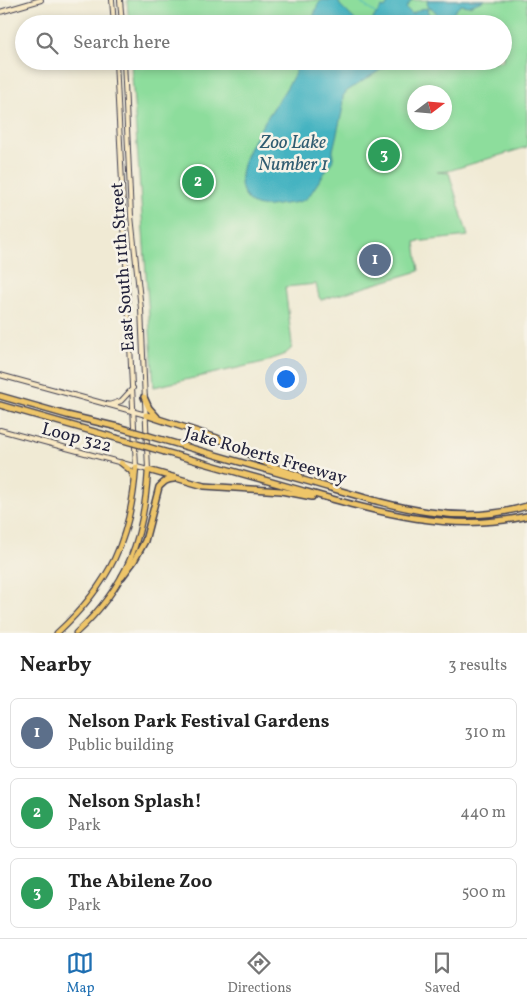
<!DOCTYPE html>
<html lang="en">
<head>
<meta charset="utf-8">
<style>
	:root { --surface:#fff; --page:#f6f6f6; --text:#222; --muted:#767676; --line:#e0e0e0; --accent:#1f6fb2 }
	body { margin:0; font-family:Vollkorn,serif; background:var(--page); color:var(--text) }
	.compass { position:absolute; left:407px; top:85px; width:45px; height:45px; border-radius:50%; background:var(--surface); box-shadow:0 2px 8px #0003; rotate:74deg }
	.you { position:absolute; left:285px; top:378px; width:18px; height:18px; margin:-12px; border:4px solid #fff; border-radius:50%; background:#1a73e8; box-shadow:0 0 0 8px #1a73e833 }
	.badge { display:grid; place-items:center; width:32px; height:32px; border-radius:50%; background:var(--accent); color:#fff; font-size:16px; font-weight:700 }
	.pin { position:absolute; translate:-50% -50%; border:2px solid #fff; box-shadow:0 1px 5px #0006 }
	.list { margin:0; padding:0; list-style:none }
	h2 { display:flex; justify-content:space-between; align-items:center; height:65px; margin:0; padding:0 20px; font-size:21px }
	h2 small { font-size:16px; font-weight:400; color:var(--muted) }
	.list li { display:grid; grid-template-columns:32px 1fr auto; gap:15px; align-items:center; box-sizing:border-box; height:70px; margin:0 10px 10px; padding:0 10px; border:1px solid var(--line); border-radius:8px }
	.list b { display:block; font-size:19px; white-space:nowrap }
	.list p { margin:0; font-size:16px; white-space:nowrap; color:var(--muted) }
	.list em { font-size:16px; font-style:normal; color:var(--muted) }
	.icon { flex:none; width:28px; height:28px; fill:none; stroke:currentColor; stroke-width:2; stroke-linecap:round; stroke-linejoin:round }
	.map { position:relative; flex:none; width:527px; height:633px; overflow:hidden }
	.search { position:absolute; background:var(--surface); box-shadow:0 2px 8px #0003; left:15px; right:15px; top:15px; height:55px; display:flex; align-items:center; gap:12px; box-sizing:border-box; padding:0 18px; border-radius:28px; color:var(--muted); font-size:19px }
	.sheet { height:305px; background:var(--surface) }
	nav { display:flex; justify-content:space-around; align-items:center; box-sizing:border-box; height:70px; border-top:1px solid var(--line); background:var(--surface); font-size:14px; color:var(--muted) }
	nav a { display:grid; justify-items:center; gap:2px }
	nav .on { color:var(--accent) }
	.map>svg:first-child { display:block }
</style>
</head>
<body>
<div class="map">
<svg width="527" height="633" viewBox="0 0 527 633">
	<rect width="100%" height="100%" fill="#f7f3e8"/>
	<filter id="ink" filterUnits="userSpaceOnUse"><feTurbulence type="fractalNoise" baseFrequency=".02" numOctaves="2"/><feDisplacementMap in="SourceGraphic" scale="10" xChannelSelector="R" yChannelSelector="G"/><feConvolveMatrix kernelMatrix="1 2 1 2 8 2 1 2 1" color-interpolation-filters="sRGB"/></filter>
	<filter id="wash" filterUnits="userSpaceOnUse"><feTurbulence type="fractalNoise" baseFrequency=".0096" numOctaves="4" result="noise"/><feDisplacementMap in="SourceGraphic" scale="20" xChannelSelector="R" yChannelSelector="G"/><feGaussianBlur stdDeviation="1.12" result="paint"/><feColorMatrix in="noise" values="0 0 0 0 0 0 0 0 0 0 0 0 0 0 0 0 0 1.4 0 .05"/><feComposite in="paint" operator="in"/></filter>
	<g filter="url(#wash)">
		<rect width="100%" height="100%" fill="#f0ead4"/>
		<path fill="#8ddd9c" stroke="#58806c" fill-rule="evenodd" d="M127,0h400v147l-79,24 -11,1 12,1 19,63 -53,6 4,29 -98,29 -2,-3 -3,-13 -31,3 7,57 -1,5 -6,5 -21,8 -110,25 -23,-326h372v-37h-374zM414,92h30v30h-30z"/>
		<path fill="#45b3c1" stroke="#346a7e" d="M322,0h16l2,5 19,19h-48l7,-20z
			M390,0h22l-6,8 6,6 8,-5 9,-1 -2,-5 1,-3h57l-16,6 -8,-1c-7,5 -10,15 -20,14l-8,-10 -4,-1 -2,2 3,7 -2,7h-55c-2,-7 6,-12 9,-17l3,1z
			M300,61l93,1 -46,29 -4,5 -1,16 -9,38v10l-24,36c-7,8 -22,7 -32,9 -12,2 -24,3 -31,-8 -24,-35 43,-100 54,-136z"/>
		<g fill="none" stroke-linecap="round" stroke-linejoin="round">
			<path stroke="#45b3c1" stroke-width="1" d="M357,0l19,14"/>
		</g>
	</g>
	<g filter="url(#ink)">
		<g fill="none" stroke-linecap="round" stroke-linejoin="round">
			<g stroke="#414052" stroke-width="6">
				<path id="secondary" d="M112,0l2,24
					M120,0l2,24
					M0,12l41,-12
					M116,61l20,406
					M0,375l146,40
					M109,405l12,-4 12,-13
					M0,430l148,40 -7,-161 -10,-93 -7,-155"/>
			</g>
			<g stroke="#414052" stroke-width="7">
				<path id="primary" d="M121,463l10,8 3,8
					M57,633c53,-49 74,-94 79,-166
					M76,633c52,-48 68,-94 72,-163"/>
			</g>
			<g stroke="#414052" stroke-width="8">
				<path id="highway" d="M0,396l67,19 51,12
					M144,397l5,11 8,9
					M0,405l116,33
					M146,415l71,23 53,27 30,11
					M163,440c49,14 98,28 147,42 70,20 144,47 217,24
					M165,452c45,13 90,25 135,38 74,21 150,44 227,26
					M148,470l56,16 77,5 31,6
					M122,577l12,-16 11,-20 14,-54c5,-5 8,-8 15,-8"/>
			</g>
			<use href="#secondary" stroke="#f8e8c3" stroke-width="4"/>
			<use href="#primary" stroke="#eec569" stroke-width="4.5"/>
			<use href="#highway" stroke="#eec569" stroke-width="5"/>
			<g stroke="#414052" stroke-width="8" stroke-linecap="butt">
				<path id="highway-bridge" d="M118,427l45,13
					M116,438l49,14"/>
			</g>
			<use href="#highway-bridge" stroke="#eec569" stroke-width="5"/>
		</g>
	</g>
	<g text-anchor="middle" stroke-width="5" stroke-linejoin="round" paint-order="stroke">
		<g font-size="18" fill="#22223b" stroke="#f7f3e8">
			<text transform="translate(122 267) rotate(-94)" y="6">East South 11th Street</text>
			<text transform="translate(77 437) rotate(15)" y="6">Loop 322</text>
			<text transform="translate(266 455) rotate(16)" y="6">Jake Roberts Freeway</text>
		</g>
		<g font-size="19" font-style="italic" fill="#305c71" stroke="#f7f3e8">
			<text x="293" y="148">Zoo Lake<tspan x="293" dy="22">Number 1</tspan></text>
		</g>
	</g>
</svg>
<svg class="compass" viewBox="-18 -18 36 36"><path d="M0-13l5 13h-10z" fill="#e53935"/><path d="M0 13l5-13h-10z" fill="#767676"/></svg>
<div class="you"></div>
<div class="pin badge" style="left:375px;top:260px;background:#5c6f8a">1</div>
<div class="pin badge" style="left:198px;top:182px;background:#2e9e5b">2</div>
<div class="pin badge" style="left:384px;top:155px;background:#2e9e5b">3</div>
<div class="search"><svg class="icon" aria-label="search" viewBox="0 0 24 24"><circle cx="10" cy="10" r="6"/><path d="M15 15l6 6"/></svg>Search here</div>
</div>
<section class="sheet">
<h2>Nearby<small>3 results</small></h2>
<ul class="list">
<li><span class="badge" style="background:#5c6f8a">1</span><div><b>Nelson Park Festival Gardens</b><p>Public building</p></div><em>310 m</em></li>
<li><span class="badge" style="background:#2e9e5b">2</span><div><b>Nelson Splash!</b><p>Park</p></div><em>440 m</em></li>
<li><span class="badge" style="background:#2e9e5b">3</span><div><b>The Abilene Zoo</b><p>Park</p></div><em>500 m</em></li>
</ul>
</section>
<nav>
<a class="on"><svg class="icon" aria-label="map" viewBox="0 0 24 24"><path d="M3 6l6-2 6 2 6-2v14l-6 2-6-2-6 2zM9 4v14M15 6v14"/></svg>Map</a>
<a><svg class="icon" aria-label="directions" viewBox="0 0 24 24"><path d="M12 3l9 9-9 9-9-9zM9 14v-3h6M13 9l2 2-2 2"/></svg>Directions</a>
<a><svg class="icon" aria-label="saved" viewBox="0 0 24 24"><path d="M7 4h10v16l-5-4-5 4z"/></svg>Saved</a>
</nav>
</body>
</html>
